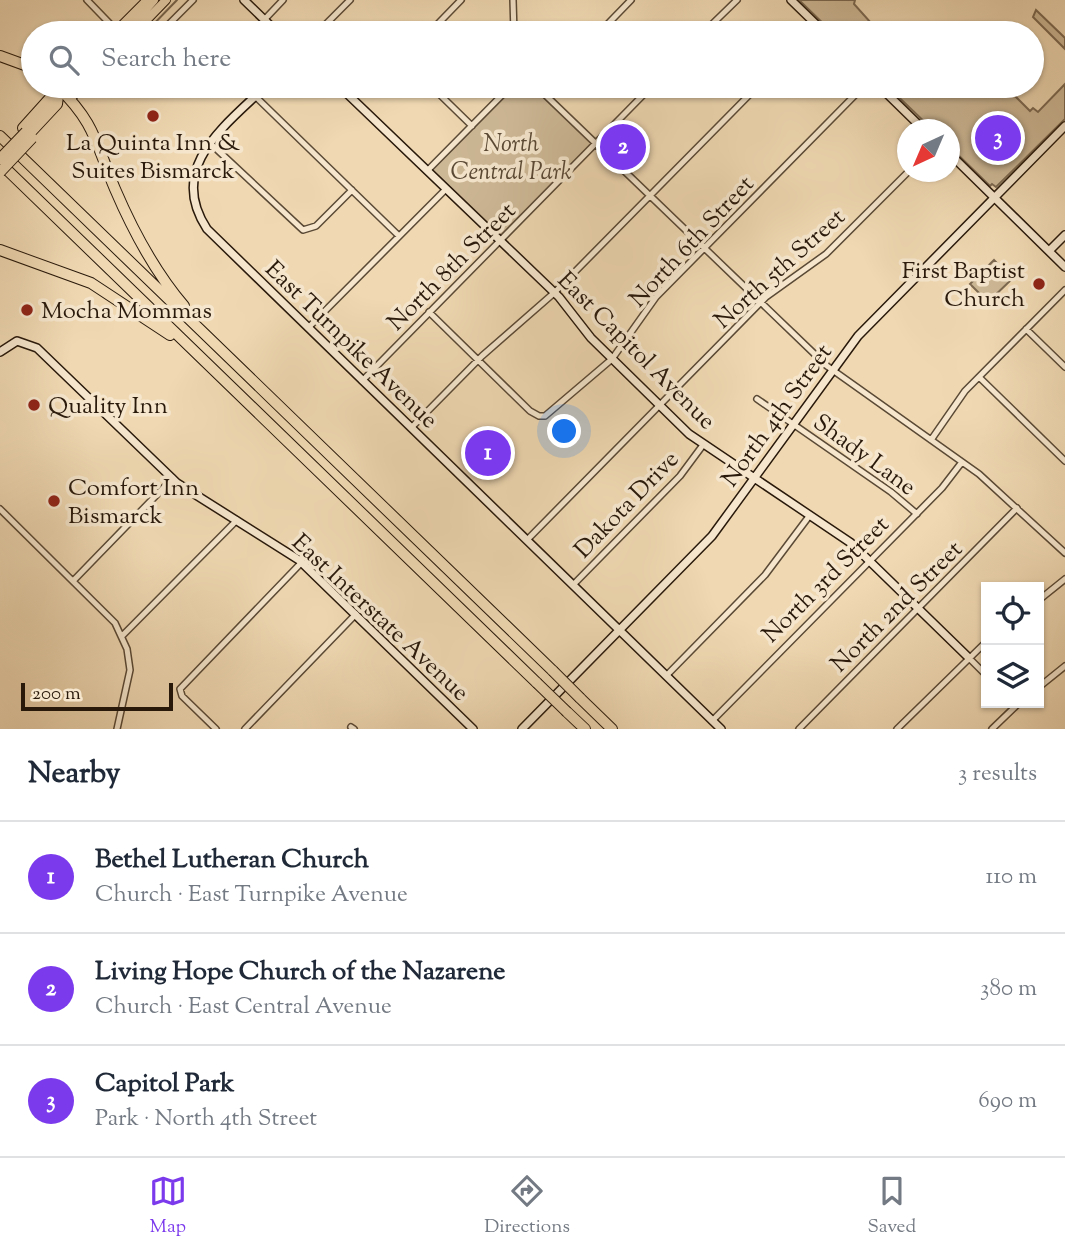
<!DOCTYPE html>
<html lang="en">
<head>
<meta charset="utf-8">
<style>
	:root { --surface:#fff; --page:#f6f6f7; --text:#1f2937; --muted:#747a83; --line:#e0e1e3; --accent:#7c3aed }
	body { margin:0; font-family:"Sorts Mill Goudy",serif; background:var(--page); color:var(--text) }
	.controls { position:absolute; right:21px; bottom:21px; display:grid; overflow:hidden; border-radius:0px; box-shadow:0 2px 5px #0004 }
	.controls button { width:63px; height:63px; display:grid; place-items:center; padding:0; border:0; border-bottom:2px solid var(--line); background:var(--surface); color:var(--text); font:35px sans-serif }
	.compass { position:absolute; left:897px; top:119px; width:63px; height:63px; border-radius:50%; background:var(--surface); box-shadow:0 2px 5px #0004; rotate:224deg }
	.scale { position:absolute; left:21px; bottom:18px; width:152px; box-sizing:border-box; padding-left:7px; border:4px solid #29190b; border-top:0; font-size:19px; line-height:24px; white-space:nowrap; color:#29190b; -webkit-text-stroke:5px #f5e6cd; paint-order:stroke }
	.you { position:absolute; left:565px; top:432px; width:24px; height:24px; margin:-18px; border:5px solid #fff; border-radius:50%; background:#1a73e8; box-shadow:0 0 0 10px #1a73e833 }
	.badge { display:grid; place-items:center; width:46px; height:46px; border-radius:50%; background:var(--accent); color:#fff; font-size:23px; font-weight:700 }
	.pin { position:absolute; translate:-50% -50%; border:4px solid #fff; box-shadow:0 2px 7px #0006 }
	.list { margin:0; padding:0; list-style:none }
	h2 { display:flex; justify-content:space-between; align-items:center; height:91px; margin:0; padding:0 28px; font-size:30px }
	h2 small { font-size:23px; font-weight:400; color:var(--muted) }
	.list li { display:grid; grid-template-columns:46px 1fr auto; gap:21px; align-items:center; box-sizing:border-box; height:112px; padding:0 28px; border-top:2px solid var(--line) }
	.list b { display:block; font-size:26px; white-space:nowrap }
	.list p { margin:0; font-size:23px; white-space:nowrap; color:var(--muted) }
	.list em { font-size:23px; font-style:normal; color:var(--muted) }
	.icon { flex:none; width:38px; height:38px; fill:none; stroke:currentColor; stroke-width:2; stroke-linecap:round; stroke-linejoin:round }
	.map { position:relative; flex:none; width:1065px; height:729px; overflow:hidden }
	.search { position:absolute; background:var(--surface); box-shadow:0 2px 5px #0004; left:21px; right:21px; top:21px; height:77px; display:flex; align-items:center; gap:18px; box-sizing:border-box; padding:0 24px; border-radius:38px; color:var(--muted); font-size:26px }
	.sheet { height:427px; background:var(--surface) }
	nav { display:flex; justify-content:space-around; align-items:center; box-sizing:border-box; height:98px; border-top:2px solid var(--line); background:var(--surface); font-size:19px; color:var(--muted) }
	nav a { display:grid; justify-items:center; gap:4px }
	nav .on { color:var(--accent) }
	.map>svg:first-child { display:block }
</style>
</head>
<body>
<div class="map">
<svg width="1065" height="729" viewBox="0 0 1065 729">
	<rect width="100%" height="100%" fill="#efd8b2"/>
	<filter id="stains"><feTurbulence type="fractalNoise" baseFrequency=".00286" numOctaves="4"/><feColorMatrix values="0 0 0 0 .2 0 0 0 0 .09 0 0 0 0 .02 0 0 0 .5 -.17"/></filter>
	<radialGradient id="worn" r=".72"><stop offset=".6" stop-color="#630" stop-opacity="0"/><stop offset="1" stop-color="#630" stop-opacity=".3"/></radialGradient>
	<path fill="#cdb896" stroke="#7b6850" stroke-width="2" d="M799,0h56l-1,4 26,29h-47z
		M1036,10l29,28v11l-32,-32z
		M1065,84v35l-69,68 -4,-3 -2,2 -40,-39v-17l-18,-1 -45,-43h48l4,3 4,-3h62l25,25 3,-3 5,4z
		M511,86h25l60,57 -96,98 -73,-70z
		M994,260l18,19 -24,23 -18,-18z"/>
	<g fill="none" stroke-linecap="round" stroke-linejoin="round">
		<path stroke="#78654d" stroke-width="2" d="M145,33l32,-33"/>
		<g stroke="#5a4935" stroke-width="8">
			<path id="street" d="M87,0l30,31
				M513,0l1,33
				M264,20l19,-20
				M160,33l33,-33
				M317,33l33,-33
				M429,33l32,-33
				M599,33l32,-33
				M703,33l34,-33
				M810,33l7,-7
				M431,86l41,40
				M536,86l291,280 152,108 86,79
				M255,96l144,140
				M210,143l93,87 13,-4 36,-36
				M427,171l84,-85
				M429,312l101,99 9,5h6l67,-57 44,-62 208,-211
				M308,328l138,-139
				M1026,329l39,38
				M979,377l86,84
				M362,381l290,-295
				M757,399l134,93 26,22
				M411,428l71,-72 72,-63 204,-207
				M931,440l34,-49 100,-101
				M0,509l115,114 12,26 3,21 -13,59
				M527,540l239,-243 60,-43 82,-82
				M74,580l99,-102
				M573,585l107,-109 23,-31
				M1039,600l26,-21
				M122,636l115,-116
				M968,657l18,18
				M666,676l99,-101 45,-60
				M1039,687l26,-21
				M712,721l230,-233 20,-26
				M351,727l3,2
				M216,729l-34,-33 -2,-7 122,-127
				M245,729l111,-115
				M799,729l218,-221
				M897,729l89,-87
				M992,729l27,-26"/>
		</g>
		<g stroke="#29190b" stroke-width="10">
			<path id="secondary" d="M244,0l34,33
				M791,0l34,33
				M266,86c-40,39 -100,81 -59,143l514,500
				M339,86l220,211 32,41 98,96 162,109 117,114
				M879,86l45,44
				M950,154l115,113
				M1049,251l16,-16
				M0,352l17,-11 20,7 140,135 122,77 174,169
				M522,729l190,-193 146,-200 207,-210"/>
		</g>
		<g stroke="#29190b" stroke-width="10">
			<path id="primary" d="M114,33l33,-33
				M125,33l29,-33
				M134,33l32,-33
				M70,99l13,-13"/>
		</g>
		<g stroke="#29190b" stroke-width="12">
			<path id="highway" d="M0,56l33,12
				M57,86c39,38 38,56 58,103 18,42 39,82 69,117
				M23,128l36,-40
				M29,134l28,-30 2,-16
				M0,136l553,535
				M0,163l537,520
				M0,250l91,33 79,52
				M580,698l32,31
				M567,712l18,17"/>
		</g>
		<use href="#street" stroke="#f5e6cd" stroke-width="5"/>
		<use href="#secondary" stroke="#f5e6cd" stroke-width="7"/>
		<use href="#primary" stroke="#efd8b2" stroke-width="8"/>
		<use href="#highway" stroke="#efd8b2" stroke-width="10"/>
		<g stroke="#29190b" stroke-width="12" stroke-linecap="butt">
			<path id="highway-bridge" d="M0,159l26,-27
				M0,172l32,-34
				M553,671l27,27
				M537,683l30,29"/>
		</g>
		<use href="#highway-bridge" stroke="#efd8b2" stroke-width="10"/>
	</g>
	<g fill="#8f2418" stroke="#f5e6cd" stroke-width="2.5">
		<circle cx="153" cy="116" r="7"/>
		<circle cx="1039" cy="284" r="7"/>
		<circle cx="27" cy="310" r="7"/>
		<circle cx="34" cy="405" r="7"/>
		<circle cx="54" cy="501" r="7"/>
	</g>
	<g text-anchor="middle" stroke-width="7" stroke-linejoin="round" paint-order="stroke">
		<g font-size="24" fill="#29190b" stroke="#f5e6cd" text-anchor="start">
			<text x="153" y="150" text-anchor="middle">La Quinta Inn &amp;<tspan x="153" dy="28">Suites Bismarck</tspan></text>
			<text x="1025" y="278" text-anchor="end">First Baptist<tspan x="1025" dy="28">Church</tspan></text>
			<text x="41" y="318">Mocha Mommas</text>
			<text x="48" y="413">Quality Inn</text>
			<text x="68" y="495">Comfort Inn<tspan x="68" dy="28">Bismarck</tspan></text>
		</g>
		<g font-size="24" font-style="italic" fill="#5a4935" stroke="#f5e6cd">
			<text x="511" y="151">North<tspan x="511" dy="28">Central Park</tspan></text>
		</g>
		<g font-size="24" fill="#29190b" stroke="#f5e6cd">
			<text transform="translate(691 241) rotate(-47)" y="8">North 6th Street</text>
			<text transform="translate(451 266) rotate(-45)" y="8">North 8th Street</text>
			<text transform="translate(779 268) rotate(-42)" y="8">North 5th Street</text>
			<text transform="translate(352 344) rotate(44)" y="8">East Turnpike Avenue</text>
			<text transform="translate(637 350) rotate(45)" y="8">East Capitol Avenue</text>
			<text transform="translate(776 415) rotate(-54)" y="8">North 4th Street</text>
			<text transform="translate(865 454) rotate(36)" y="8">Shady Lane</text>
			<text transform="translate(626 504) rotate(-46)" y="8">Dakota Drive</text>
			<text transform="translate(825 579) rotate(-45)" y="8">North 3rd Street</text>
			<text transform="translate(896 606) rotate(-45)" y="8">North 2nd Street</text>
			<text transform="translate(381 617) rotate(43)" y="8">East Interstate Avenue</text>
		</g>
	</g>
	<rect width="100%" height="100%" filter="url(#stains)"/>
	<rect width="100%" height="100%" fill="url(#worn)"/>
</svg>
<div class="controls">
<button><svg class="icon" aria-label="locate" viewBox="0 0 24 24"><circle cx="12" cy="12" r="6"/><path d="M12 2v4M12 18v4M2 12h4M18 12h4"/></svg></button>
<button><svg class="icon" aria-label="layers" viewBox="0 0 24 24"><path d="M12 4l9 5-9 5-9-5zM3 14l9 5 9-5"/></svg></button>
</div>
<svg class="compass" viewBox="-18 -18 36 36"><path d="M0-13l5 13h-10z" fill="#e53935"/><path d="M0 13l5-13h-10z" fill="#747a83"/></svg>
<div class="scale">200 m</div>
<div class="you"></div>
<div class="pin badge" style="left:488px;top:453px">1</div>
<div class="pin badge" style="left:623px;top:147px">2</div>
<div class="pin badge" style="left:998px;top:138px">3</div>
<div class="search"><svg class="icon" aria-label="search" viewBox="0 0 24 24"><circle cx="10" cy="10" r="6"/><path d="M15 15l6 6"/></svg>Search here</div>
</div>
<section class="sheet">
<h2>Nearby<small>3 results</small></h2>
<ul class="list">
<li><span class="badge">1</span><div><b>Bethel Lutheran Church</b><p>Church · East Turnpike Avenue</p></div><em>110 m</em></li>
<li><span class="badge">2</span><div><b>Living Hope Church of the Nazarene</b><p>Church · East Central Avenue</p></div><em>380 m</em></li>
<li><span class="badge">3</span><div><b>Capitol Park</b><p>Park · North 4th Street</p></div><em>690 m</em></li>
</ul>
</section>
<nav>
<a class="on"><svg class="icon" aria-label="map" viewBox="0 0 24 24"><path d="M3 6l6-2 6 2 6-2v14l-6 2-6-2-6 2zM9 4v14M15 6v14"/></svg>Map</a>
<a><svg class="icon" aria-label="directions" viewBox="0 0 24 24"><path d="M12 3l9 9-9 9-9-9zM9 14v-3h6M13 9l2 2-2 2"/></svg>Directions</a>
<a><svg class="icon" aria-label="saved" viewBox="0 0 24 24"><path d="M7 4h10v16l-5-4-5 4z"/></svg>Saved</a>
</nav>
</body>
</html>
